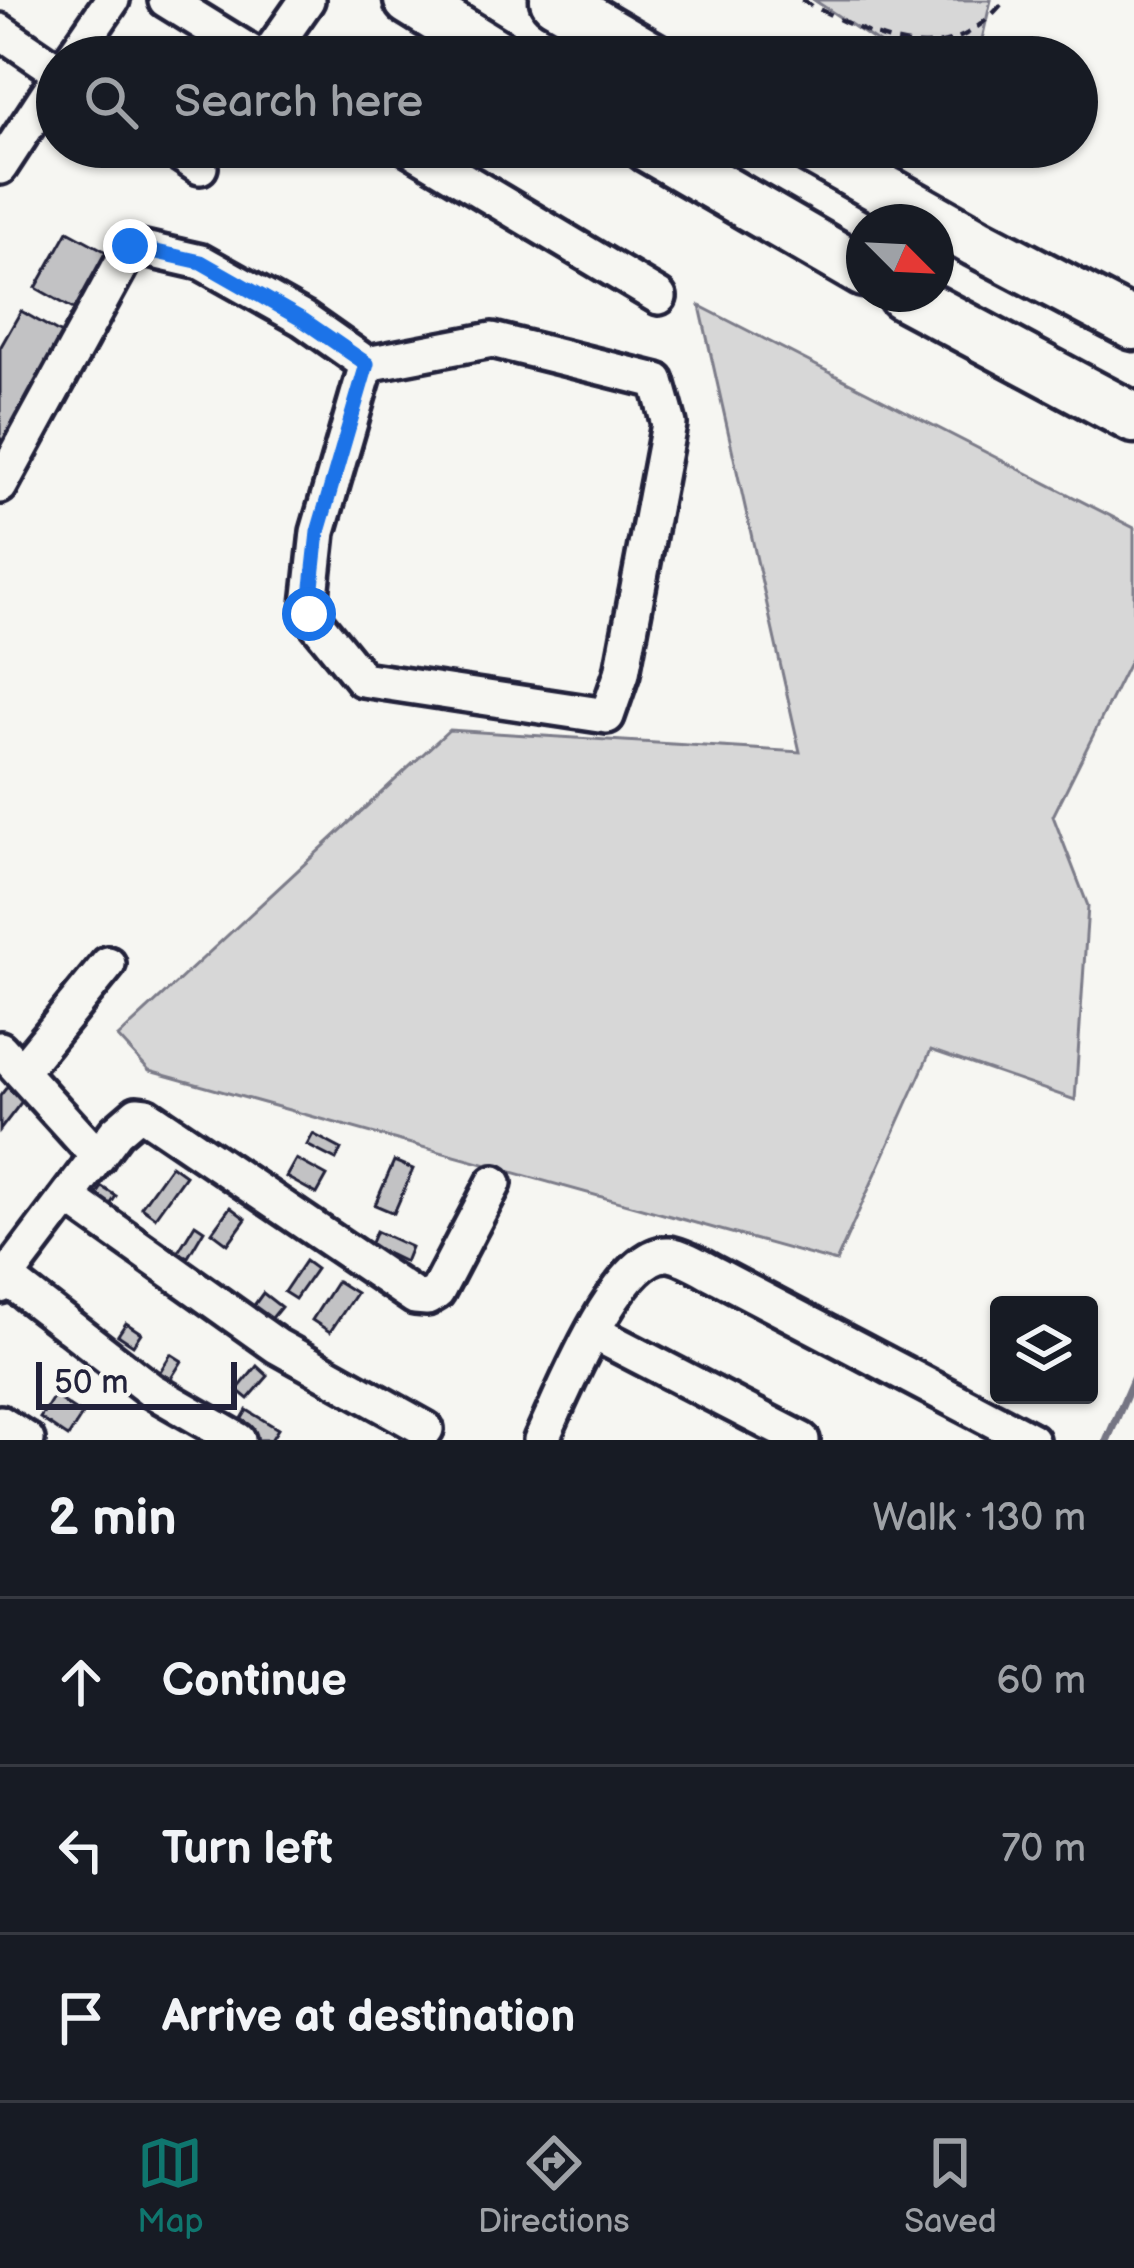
<!DOCTYPE html>
<html lang="en">
<head>
<meta charset="utf-8">
<style>
	:root { --surface:#171b24; --page:#20242c; --text:#f1f3f6; --muted:#9ea1a6; --line:#363941; --accent:#0f766e }
	body { margin:0; font-family:"Balsamiq Sans",sans-serif; background:var(--page); color:var(--text) }
	.controls { position:absolute; right:36px; bottom:36px; display:grid; overflow:hidden; border-radius:12px; box-shadow:0 3px 9px #0004 }
	.controls button { width:108px; height:108px; display:grid; place-items:center; padding:0; border:0; border-bottom:3px solid var(--line); background:var(--surface); color:var(--text); font:60px sans-serif }
	.compass { position:absolute; left:846px; top:204px; width:108px; height:108px; border-radius:50%; background:var(--surface); box-shadow:0 3px 9px #0004; rotate:114deg }
	.scale { position:absolute; left:36px; bottom:30px; width:201px; box-sizing:border-box; padding-left:12px; border:6px solid #22223b; border-top:0; font-size:33px; line-height:42px; white-space:nowrap; color:#22223b; -webkit-text-stroke:9px #f6f6f2; paint-order:stroke }
	.stop { position:absolute; width:36px; height:36px; margin:-27px; border:9px solid #1a73e8; border-radius:50%; background:#fff }
	.stop.end { background:#1a73e8; border-color:#fff; box-shadow:0 3px 12px #0008 }
	.list { margin:0; padding:0; list-style:none }
	h2 { display:flex; justify-content:space-between; align-items:center; height:156px; margin:0; padding:0 48px; font-size:51px }
	h2 small { font-size:39px; font-weight:400; color:var(--muted) }
	.list li { display:grid; grid-template-columns:78px 1fr auto; gap:36px; align-items:center; box-sizing:border-box; height:168px; padding:0 48px; border-top:3px solid var(--line) }
	.list b { display:block; font-size:45px; white-space:nowrap }
	.list em { font-size:39px; font-style:normal; color:var(--muted) }
	.icon { flex:none; width:66px; height:66px; fill:none; stroke:currentColor; stroke-width:2; stroke-linecap:round; stroke-linejoin:round }
	.map { position:relative; flex:none; width:1134px; height:1440px; overflow:hidden }
	.search { position:absolute; background:var(--surface); box-shadow:0 3px 9px #0004; left:36px; right:36px; top:36px; height:132px; display:flex; align-items:center; gap:30px; box-sizing:border-box; padding:0 42px; border-radius:66px; color:var(--muted); font-size:45px }
	.sheet { height:660px; background:var(--surface) }
	nav { display:flex; justify-content:space-around; align-items:center; box-sizing:border-box; height:168px; border-top:3px solid var(--line); background:var(--surface); font-size:33px; color:var(--muted) }
	nav a { display:grid; justify-items:center; gap:6px }
	nav .on { color:var(--accent) }
	.map>svg:first-child { display:block }
</style>
</head>
<body>
<div class="map">
<svg width="1134" height="1440" viewBox="0 0 1134 1440">
	<rect width="100%" height="100%" fill="#f6f6f2"/>
	<filter id="ink" filterUnits="userSpaceOnUse"><feTurbulence type="fractalNoise" baseFrequency=".00833" numOctaves="2"/><feDisplacementMap in="SourceGraphic" scale="24" xChannelSelector="R" yChannelSelector="G"/><feConvolveMatrix kernelMatrix="1 2 1 2 8 2 1 2 1" color-interpolation-filters="sRGB"/></filter>
	<g filter="url(#ink)">
		<path fill="#d7d7d7" stroke="#7c7c89" stroke-width="3" d="M814,0h177l-13,57h-78z
			M700,306l434,222v125l-81,163 35,90 -13,194 -144,-50 -95,212 -687,-191 -31,-34 331,-307 351,22z"/>
		<g fill="none" stroke-linecap="round" stroke-linejoin="round">
			<path stroke="#757583" stroke-width="8" d="M1107,1440l27,-62"/>
		</g>
		<path fill="#c2c2c4" stroke="#22223b" stroke-width="3" d="M68,231l48,26 -32,58 -48,-27z
			M21,311l49,28 -70,125v-116z
			M7,1087l16,13 -23,30v-34z
			M313,1134l28,15 -5,11 -29,-15z
			M296,1159l31,17 -10,18 -31,-17z
			M394,1161l19,8 -19,44 -19,-8z
			M171,1165l14,10 -30,42 -14,-10z
			M102,1187l14,9 -12,18 -14,-9z
			M230,1207l16,12 -18,25 -16,-12z
			M195,1224l9,6 -16,27 -10,-5z
			M376,1231l35,16 -6,15 -35,-17z
			M305,1261l11,8 -21,30 -11,-7z
			M337,1281l19,12 -26,39 -18,-12z
			M263,1293l18,14 -17,21 -17,-13z
			M126,1323l15,10 -8,12 -15,-10z
			M171,1354l11,7 -17,27 -11,-7z
			M257,1366l11,10 -20,23 -11,-9z
			M54,1396l28,19 -14,22 -28,-19z
			M247,1410l31,19 -7,11h-24l-13,-8z"/>
		<g fill="none" stroke-linecap="round" stroke-linejoin="round">
			<g stroke="#22223b" stroke-width="42">
				<path id="minor" d="M166,0l92,57
					M0,31l57,39
					M73,57l39,-57
					M267,57l40,-57
					M170,147l30,20
					M408,147l251,150
					M0,167l57,-87
					M0,486l131,-240 70,16 102,57 64,45 -49,168 -9,82 53,65 245,37 15,-43 47,-249 -12,-43 -165,-41 -125,24
					M0,1049l98,108
					M21,1071l87,-107
					M69,1198l208,148 149,83
					M0,1273l151,117 87,50
					M0,1286l116,-154 21,-18 9,1 269,182 12,1 10,-6 57,-109
					M593,1332l209,108
					M0,1423l27,17
					M541,1440c20,-41 77,-190 128,-186 15,2 37,16 51,23l311,163"/>
			</g>
			<g stroke="#22223b" stroke-width="57">
				<path id="highway" d="M409,0l92,57
					M555,0l97,57
					M648,147l216,125
					M808,147l168,95 158,83
					M902,294l232,124"/>
			</g>
			<path stroke="#22223b" stroke-width="4.5" stroke-dasharray="12 9" stroke-linecap="butt" d="M801,0c73,36 139,80 204,0"/>
			<use href="#minor" stroke="#f6f6f2" stroke-width="33"/>
			<use href="#highway" stroke="#f6f6f2" stroke-width="48"/>
		</g>
	</g>
	<g fill="none" stroke-linecap="round" stroke-linejoin="round" filter="url(#ink)">
		<path stroke="#1a73e8" stroke-width="15" d="M130,246l71,16 102,58 64,44 -49,168 -9,82"/>
	</g>
</svg>
<div class="controls">
<button><svg class="icon" aria-label="layers" viewBox="0 0 24 24"><path d="M12 4l9 5-9 5-9-5zM3 14l9 5 9-5"/></svg></button>
</div>
<svg class="compass" viewBox="-18 -18 36 36"><path d="M0-13l5 13h-10z" fill="#e53935"/><path d="M0 13l5-13h-10z" fill="#9ea1a6"/></svg>
<div class="scale">50 m</div>
<div class="stop" style="left:309px;top:614px"></div>
<div class="stop end" style="left:130px;top:246px"></div>
<div class="search"><svg class="icon" aria-label="search" viewBox="0 0 24 24"><circle cx="10" cy="10" r="6"/><path d="M15 15l6 6"/></svg>Search here</div>
</div>
<section class="sheet">
<h2>2 min<small>Walk · 130 m</small></h2>
<ul class="list">
<li><svg class="icon" aria-label="ahead" viewBox="0 0 24 24"><path d="M12 20V5M6 11l6-6 6 6"/></svg><div><b>Continue</b></div><em>60 m</em></li>
<li><svg class="icon" aria-label="left" viewBox="0 0 24 24"><path d="M17 20v-9H6M10 6l-5 5 5 5"/></svg><div><b>Turn left</b></div><em>70 m</em></li>
<li><svg class="icon" aria-label="arrive" viewBox="0 0 24 24"><path d="M6 21V4h12l-3 4 3 4H6"/></svg><div><b>Arrive at destination</b></div></li>
</ul>
</section>
<nav>
<a class="on"><svg class="icon" aria-label="map" viewBox="0 0 24 24"><path d="M3 6l6-2 6 2 6-2v14l-6 2-6-2-6 2zM9 4v14M15 6v14"/></svg>Map</a>
<a><svg class="icon" aria-label="directions" viewBox="0 0 24 24"><path d="M12 3l9 9-9 9-9-9zM9 14v-3h6M13 9l2 2-2 2"/></svg>Directions</a>
<a><svg class="icon" aria-label="saved" viewBox="0 0 24 24"><path d="M7 4h10v16l-5-4-5 4z"/></svg>Saved</a>
</nav>
</body>
</html>
